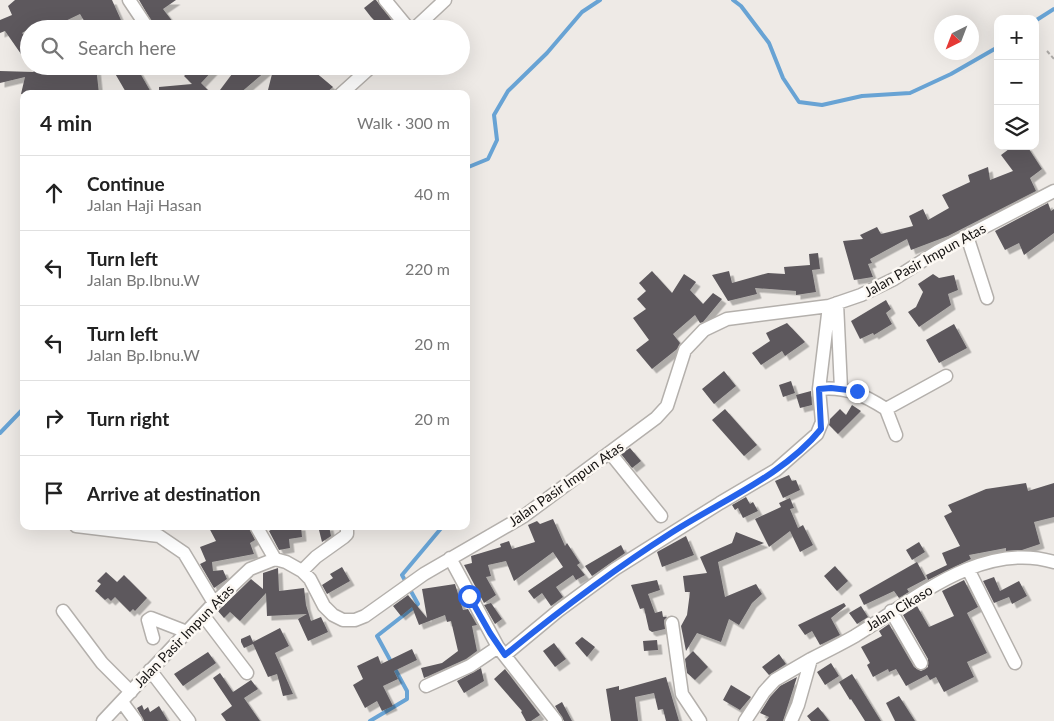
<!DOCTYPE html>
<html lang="en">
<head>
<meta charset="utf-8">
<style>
	:root { --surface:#fff; --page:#f6f6f6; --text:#222; --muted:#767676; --line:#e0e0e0 }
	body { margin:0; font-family:Lato,sans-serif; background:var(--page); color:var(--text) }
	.controls { position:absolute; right:15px; top:15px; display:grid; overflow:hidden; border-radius:10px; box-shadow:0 5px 20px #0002 }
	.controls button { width:45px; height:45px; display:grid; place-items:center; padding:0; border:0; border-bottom:1px solid var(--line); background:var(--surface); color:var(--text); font:25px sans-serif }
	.compass { position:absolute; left:934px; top:15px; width:45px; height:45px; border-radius:50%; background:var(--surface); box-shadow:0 5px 20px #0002; rotate:222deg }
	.stop { position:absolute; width:15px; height:15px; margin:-11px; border:4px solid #2563eb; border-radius:50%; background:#fff }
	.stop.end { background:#2563eb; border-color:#fff; box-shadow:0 1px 5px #0008 }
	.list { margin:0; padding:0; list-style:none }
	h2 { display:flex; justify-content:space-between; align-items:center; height:65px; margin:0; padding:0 20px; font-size:21px }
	h2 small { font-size:16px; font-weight:400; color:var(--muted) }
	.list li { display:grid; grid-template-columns:32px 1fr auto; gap:15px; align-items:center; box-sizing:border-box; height:75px; padding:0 20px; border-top:1px solid var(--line) }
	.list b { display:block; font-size:19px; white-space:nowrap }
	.list p { margin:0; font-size:16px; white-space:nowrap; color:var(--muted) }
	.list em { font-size:16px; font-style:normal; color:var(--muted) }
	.icon { flex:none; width:28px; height:28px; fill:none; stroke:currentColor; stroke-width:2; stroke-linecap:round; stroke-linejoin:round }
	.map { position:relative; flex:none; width:1054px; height:721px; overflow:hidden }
	.search { position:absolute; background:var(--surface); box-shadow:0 5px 20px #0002; left:20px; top:20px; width:450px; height:55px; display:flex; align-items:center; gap:12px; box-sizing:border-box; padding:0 18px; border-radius:28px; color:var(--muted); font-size:19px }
	.panel { position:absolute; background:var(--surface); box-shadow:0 5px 20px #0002; left:20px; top:90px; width:450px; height:440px; border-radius:10px }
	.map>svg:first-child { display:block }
</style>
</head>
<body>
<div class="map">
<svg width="1054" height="721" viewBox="0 0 1054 721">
	<defs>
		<filter id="shadow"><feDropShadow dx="4.5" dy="4.5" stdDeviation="0" flood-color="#0004"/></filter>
	</defs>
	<rect width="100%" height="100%" fill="#eeeae6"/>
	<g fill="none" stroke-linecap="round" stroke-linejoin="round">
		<path stroke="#68a3d4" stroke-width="4" d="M733,0l8,6 28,37 14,35 16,24 23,3 40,-9 48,-3 41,-19 47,-27
			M1035,21l19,-12
			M466,168l22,-9 9,-19 -3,-25 14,-24 39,-38 35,-41 18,-12
			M0,433l24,-25
			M370,721l37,-22v-8l-30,-55 41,-32 -16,-29 41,-49"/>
	</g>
	<path fill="#5d595d" filter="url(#shadow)" d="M15,0h97l13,29h-36l-9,-15 -23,11 2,4h-11l-6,-8 -20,12 7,7v8l-8,6 -16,-23 -5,2v-13l12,-5 -4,-9z
		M139,0h37l-13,9 10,13 -9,7h-8z
		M374,0h2l21,27 -14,2 -12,-12 -7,-9z
		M30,66h16v5l24,1v-6h26l3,28h-78l4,-17 -25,6v-12l34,1z
		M118,66h18l16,28h-25l-14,-24z
		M194,66h23l-16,17 11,11h-53v-7l33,-3 -8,-8z
		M238,66h34l-33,28h-22z
		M274,66h34l25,21 -8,7h-12l-4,-4 -4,4h-38z
		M1013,146h14l15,23 -12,9 6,13 -88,45 -37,14 -4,-11 -37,20 2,4 -4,1 5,13 -19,3 -11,-39 20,-2 -3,-4 17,-8 4,7 32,-8 -4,-10 14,-7 5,11 21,-12 -7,-13 28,-13 -2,-7 20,-8 2,13 23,-9 -12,-16z
		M1048,203l3,8 3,-2v24l-30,22 -5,-12 -14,7 -10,-19z
		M818,253l2,16 -8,1 4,22 -20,3v-4l-41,-3 2,6 -29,7 -16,-26 17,-4 3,12 36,-10 17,1 -1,-7 26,-2 -1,-11z
		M652,271l20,22 12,-19 12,8 -6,8 13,14 10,-11 9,6 -19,23 -3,1 -5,-8 -22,19 7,9 -3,6 -25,20 -16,-19 13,-10 -16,-22 13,-9 -9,-10 9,-8 -7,-8z
		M933,274l6,4 15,-3 4,15 -10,4 3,11 -32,22 -11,-15 8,-5 7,-15 -5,-8z
		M886,300l5,9 -5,4 6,11 -18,11 -1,-2 -13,6 -9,-18z
		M787,323l18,19 -20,14 -3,-5 -21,14 -9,-12 18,-12 -4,-8z
		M954,324l13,24 -28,15 -13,-23z
		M724,371l12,15 -22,18 -12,-15z
		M791,381l4,12 -12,4 -4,-12z
		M811,391l1,14 -12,3 -4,-13z
		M852,405l9,6 -23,23 -9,-9 1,-6 10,-10 6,6z
		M725,409l32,36 -13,11 -32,-36z
		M630,448l11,13 -9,7 -11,-14z
		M789,475l3,6 4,-1 4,10 -17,8 -8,-17z
		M1026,483l2,8 26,-8v34l-20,5 6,22 -18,6 -16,1v-3l-37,7 2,4 -43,21 -2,-5 21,-10 -5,-12 18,-7 -16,-30 8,-4 -4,-7 38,-16z
		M746,497l4,7 3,-2 5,9 -15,7 -5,-10 -3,2 -3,-5z
		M790,498l4,10 -4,1 8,19 5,-3 10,20 -13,7 -10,-21 -21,16 -14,-28 26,-12 -2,-4z
		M553,519l12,27 2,-3 13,20 -3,2 8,10 -9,5 -3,-5 -17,12 7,10 -12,9 -9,-13 -8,6 -6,-8 35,-24 -10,-15 -39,29 -8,-20 -18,4 3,11 -5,1 10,18 -12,8 -20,-38 8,-2 -1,-7 30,-9 -1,-3 9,-3 3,8 23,-7 -7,-17 9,-4 3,3z
		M208,526h40l7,14 -5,3 4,11 -42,8 1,9 10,-1 4,9 -13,9 -14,-24 6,-3 -6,-14 16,-6z
		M277,526h24l1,11 -13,2 1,9 -11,2 -10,-19z
		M318,526h11l2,10 -9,6z
		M736,532l28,11 -46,19 7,35 31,-13 6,10 -10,9 -13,22 -10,-6 -8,23 -24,-9 -11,18 -5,-25 6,-11 3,-23h-5l-2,-16 24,-3 -7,-16 32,-14z
		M686,536l8,19 -32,12 -5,-15z
		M919,542l6,10 -13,8 -6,-10z
		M621,545l4,8 -33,23 -7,-10z
		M917,562l9,17 -19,10 2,3 -10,6 -5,-7 -30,14 -5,-10z
		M835,566l13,15 -11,10 -13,-15z
		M342,567l8,14 -23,13 -5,-9 11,-7 -3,-4z
		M278,568l1,23 25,-3 2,17 5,16 10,-4 7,15 -20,9 -10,-22 9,-5 -40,2 -1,-23 -26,28 -10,-9 -6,6 -6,-7 33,-32 12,10v-16z
		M106,572l11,10 7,-7 23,23 -12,13 -2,-2 -3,3 -15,-15 -4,4 -3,-3 -3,2 -10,-9 6,-7 -4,-3z
		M994,577l6,14 19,-10 8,15 -15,8 -3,-7 -15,6 -11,-22z
		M657,580l3,10 -12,4 7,19 7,-2 1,6h4l-3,3 1,9 -13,3 -3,-2 -5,-22 -4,1 -9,-24z
		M964,580l14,27 -11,6 20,40 -20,9 7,15 -30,15 -8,-15 -6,3 -3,-5 -21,11 -10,-17 -7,3 -1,-3 -15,8 -6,-12 3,-2 -9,-16 21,-11 -3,-5 10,-7 25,43 7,4 7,-4v-8l-25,-44 14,-9 12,21 25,-11 -12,-25z
		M455,584l8,26 5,-1 9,16 -5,1 5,25 -11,8 -42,19 -3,-10 21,-5 16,-12 -7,-30 -4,1 -2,-7 -26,10 -7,-18 -11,9 -8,-10 15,-11 19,23 -5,-29z
		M491,603l11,16 -7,5 -11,-19z
		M844,603l2,3 -15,12 9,17 -20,10 -8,-14 -7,4 -7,-10z
		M861,606l7,11 -11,7 -8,-11z
		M280,628l9,18 -14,7 18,41 -10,2 -6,-22 -9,3 -15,-33 -9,4 -3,-6v-3l9,-4 3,7z
		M582,637l13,10 -8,10 -12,-14z
		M657,640l1,10 -14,1 -1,-10z
		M554,643l12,16 -11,8 -12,-16z
		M412,649l5,11 -23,11 4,8 -15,7 10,20 -11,5 -5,-10 -12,7 -12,-23 10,-6 -6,-13 21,-10 3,8z
		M693,651l15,16 -13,13 -8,-7 -2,-14z
		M208,652l8,11 -33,23 -9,-12z
		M779,654l7,10 -17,11 -7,-8z
		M831,663l8,13 -14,9 -8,-13z
		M481,668l3,13 -20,12 -7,-12z
		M505,669l35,46 -9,6h-5l-5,-9 1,-1 -28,-32z
		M220,673l13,19 18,-12 7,9 -14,9 16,23h-34l-5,-7 11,-8 -19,-28z
		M852,674l29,47h-16l-14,-22 -1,1 -11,-18z
		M666,677l13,44h-13l-3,-12 -5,1 -4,-17 -19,4 3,24h-27l-5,-32 13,-3v4z
		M797,677l-14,44h-17l3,-4 -9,-4 10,-16 10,-11z
		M731,685l20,12 -11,13 -17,-10z
		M899,696l16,25h-20l-9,-18z
		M562,702l10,19h-8l-9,-15z
		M142,705l2,5 4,-3 2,5 9,-6 9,15h-24l-7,-13z
		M818,707l5,6 6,8h-18l-4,-5z"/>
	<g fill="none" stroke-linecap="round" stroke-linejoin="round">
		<g stroke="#b4b0ac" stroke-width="15">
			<path id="minor" d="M129,0l18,27
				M385,0l24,29
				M414,29l31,-29
				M341,94l31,-28
				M967,236l20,62
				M837,303l4,86
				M819,389c27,-3 45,6 67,20l60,-33
				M886,409l10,26
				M611,454l50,62
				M76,526l83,10 25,17 30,50
				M256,526l19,33
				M450,558l48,89 58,74
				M968,569l47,94
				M302,571l14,-14 28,-20 3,-3v-8
				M63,611l39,52 29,29
				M891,611l30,52
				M203,615l44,58
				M672,623l10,71 18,27
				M153,638l-5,-18 3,-2 36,14
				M505,655l53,-44 57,-42 105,-66 56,-33 41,-36 5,-12 -3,-33 10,-83
				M150,670l39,51
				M426,686l44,-20 28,-19
				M122,702l14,19
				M103,721l111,-118 36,-34 25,-10 11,3 16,9 8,8 14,27 9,9 10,5h12l10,-4 59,-42 100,-58 132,-98 11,-12 18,-56 19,-20 23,-11 102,-13 32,-11 33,-16 44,-28 116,-60
				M745,721l19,-29 11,-12 36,-21
				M791,721l7,-16 13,-46c14,-7 30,-15 44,-23 58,-35 126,-96 199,-74"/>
		</g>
		<path stroke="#aca9a6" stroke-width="2" stroke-dasharray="4 2.5" stroke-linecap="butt" d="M1047,51l7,8"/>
		<use href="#minor" stroke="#fff" stroke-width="12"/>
	</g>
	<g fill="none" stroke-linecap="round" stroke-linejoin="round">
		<path stroke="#2563eb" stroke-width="6" d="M469,596l21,37 15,22c54,-44 108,-85 166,-122 50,-32 113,-58 150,-104l-2,-40 12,-1 26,3"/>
	</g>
	<g text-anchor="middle" stroke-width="5" stroke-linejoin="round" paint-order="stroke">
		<g font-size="14" fill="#151312" stroke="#fcf8f3">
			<text transform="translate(925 260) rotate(-29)" y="5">Jalan Pasir Impun Atas</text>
			<text transform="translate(566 484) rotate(-35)" y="5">Jalan Pasir Impun Atas</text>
			<text transform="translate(899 608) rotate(-31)" y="5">Jalan Cikaso</text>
			<text transform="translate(184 636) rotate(-46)" y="5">Jalan Pasir Impun Atas</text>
		</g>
	</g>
</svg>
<div class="controls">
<button>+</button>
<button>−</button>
<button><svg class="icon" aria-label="layers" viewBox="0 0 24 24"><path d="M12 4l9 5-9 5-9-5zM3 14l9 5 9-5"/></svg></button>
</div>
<svg class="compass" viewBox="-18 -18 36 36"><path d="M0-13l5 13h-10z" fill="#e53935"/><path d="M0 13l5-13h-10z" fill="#767676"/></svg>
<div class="stop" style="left:469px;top:596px"></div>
<div class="stop end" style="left:857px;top:391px"></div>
<div class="search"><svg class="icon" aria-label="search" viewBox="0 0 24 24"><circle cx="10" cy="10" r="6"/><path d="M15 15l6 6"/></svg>Search here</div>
<section class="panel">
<h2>4 min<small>Walk · 300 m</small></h2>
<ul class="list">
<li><svg class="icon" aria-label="ahead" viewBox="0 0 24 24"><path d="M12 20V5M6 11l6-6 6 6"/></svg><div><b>Continue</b><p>Jalan Haji Hasan</p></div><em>40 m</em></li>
<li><svg class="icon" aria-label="left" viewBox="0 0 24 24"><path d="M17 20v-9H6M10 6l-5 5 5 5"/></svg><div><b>Turn left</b><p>Jalan Bp.Ibnu.W</p></div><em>220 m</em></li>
<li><svg class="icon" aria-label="left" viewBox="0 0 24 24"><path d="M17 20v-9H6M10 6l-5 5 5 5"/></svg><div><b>Turn left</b><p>Jalan Bp.Ibnu.W</p></div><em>20 m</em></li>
<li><svg class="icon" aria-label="right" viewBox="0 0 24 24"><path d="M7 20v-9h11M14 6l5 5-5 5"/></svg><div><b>Turn right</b></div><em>20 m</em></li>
<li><svg class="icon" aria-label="arrive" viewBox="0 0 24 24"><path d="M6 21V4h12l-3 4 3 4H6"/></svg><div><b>Arrive at destination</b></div></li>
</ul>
</section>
</div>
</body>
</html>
